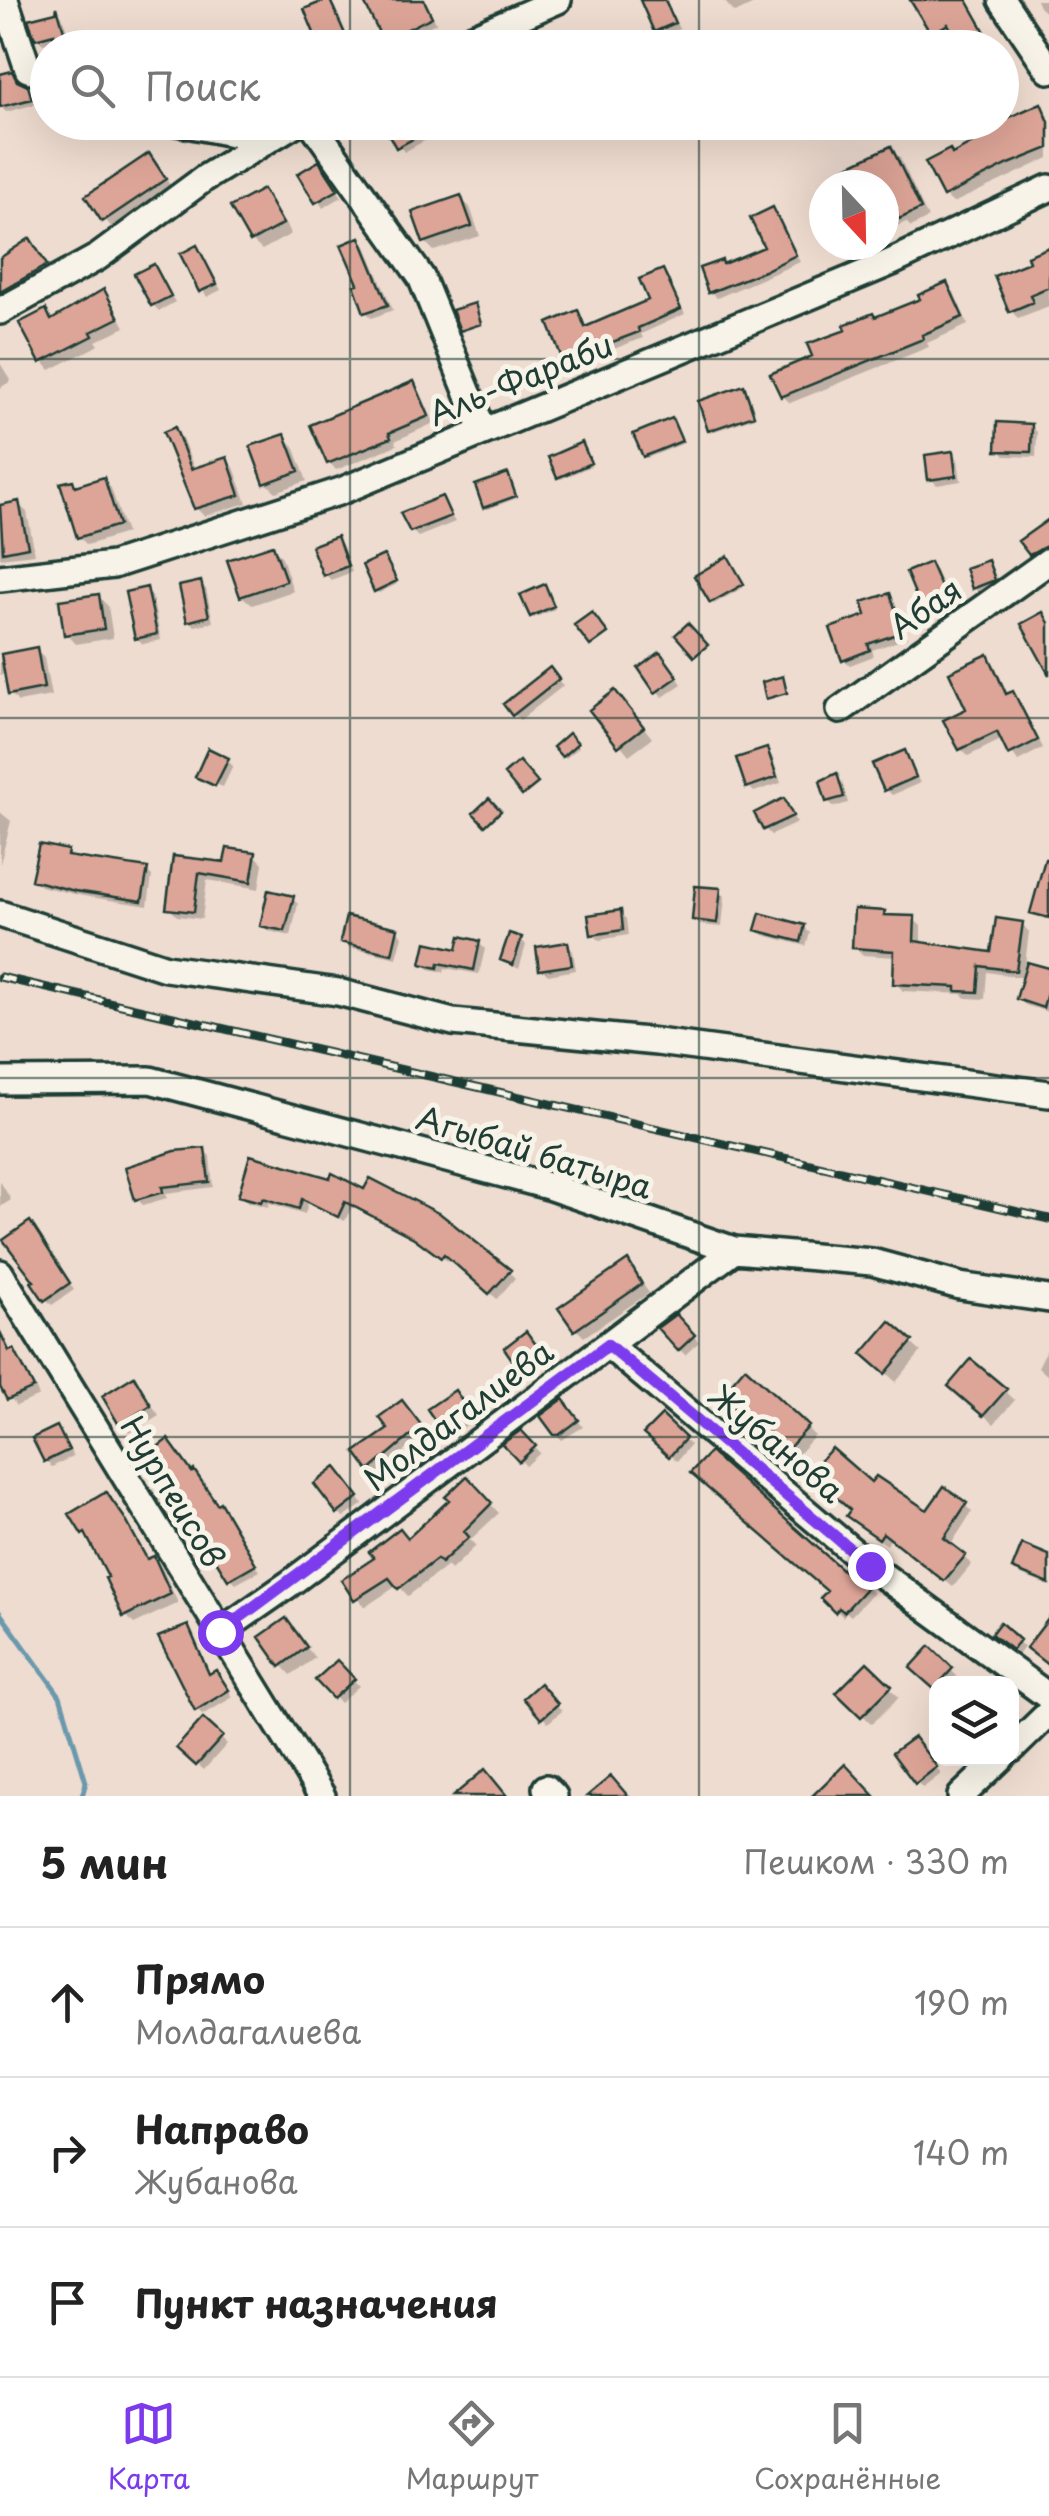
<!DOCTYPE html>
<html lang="ru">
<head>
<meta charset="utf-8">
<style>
	:root { --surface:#fff; --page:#f2f2f2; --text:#222; --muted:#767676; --line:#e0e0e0; --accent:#7c3aed }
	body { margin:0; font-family:"Playpen Sans",sans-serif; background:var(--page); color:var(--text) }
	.controls { position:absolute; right:30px; bottom:30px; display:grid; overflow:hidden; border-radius:20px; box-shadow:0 10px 40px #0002 }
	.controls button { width:90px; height:90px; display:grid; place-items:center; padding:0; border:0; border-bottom:2px solid var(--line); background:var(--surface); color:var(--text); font:50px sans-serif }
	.compass { position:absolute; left:809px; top:170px; width:90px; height:90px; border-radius:50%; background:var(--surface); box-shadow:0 10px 40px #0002; rotate:158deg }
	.stop { position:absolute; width:30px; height:30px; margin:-22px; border:8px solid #7c3aed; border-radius:50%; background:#fff }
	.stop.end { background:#7c3aed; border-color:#fff; box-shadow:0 2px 10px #0008 }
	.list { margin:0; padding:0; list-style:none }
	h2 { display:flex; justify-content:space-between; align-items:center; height:130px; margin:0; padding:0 40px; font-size:42px }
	h2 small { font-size:32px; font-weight:400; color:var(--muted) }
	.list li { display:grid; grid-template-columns:65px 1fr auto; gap:30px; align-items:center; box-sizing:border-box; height:150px; padding:0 40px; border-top:2px solid var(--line) }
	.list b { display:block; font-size:38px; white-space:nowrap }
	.list p { margin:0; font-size:32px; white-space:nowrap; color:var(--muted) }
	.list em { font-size:32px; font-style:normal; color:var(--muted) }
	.icon { flex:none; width:55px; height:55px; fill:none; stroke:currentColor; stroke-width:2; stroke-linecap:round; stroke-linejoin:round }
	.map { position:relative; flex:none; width:1049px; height:1796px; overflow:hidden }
	.search { position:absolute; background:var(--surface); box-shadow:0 10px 40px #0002; left:30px; right:30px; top:30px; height:110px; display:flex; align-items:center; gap:25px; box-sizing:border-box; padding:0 35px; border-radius:55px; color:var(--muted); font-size:38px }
	.sheet { height:580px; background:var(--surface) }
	nav { display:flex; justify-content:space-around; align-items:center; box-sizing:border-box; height:140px; border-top:2px solid var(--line); background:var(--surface); font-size:28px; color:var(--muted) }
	nav a { display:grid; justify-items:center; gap:5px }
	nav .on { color:var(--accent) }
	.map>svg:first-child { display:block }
</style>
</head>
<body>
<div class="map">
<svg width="1049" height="1796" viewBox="0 0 1049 1796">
	<rect width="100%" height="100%" fill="#efdcd0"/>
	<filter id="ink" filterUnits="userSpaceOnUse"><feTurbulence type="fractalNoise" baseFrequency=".01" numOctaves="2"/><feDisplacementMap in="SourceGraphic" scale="20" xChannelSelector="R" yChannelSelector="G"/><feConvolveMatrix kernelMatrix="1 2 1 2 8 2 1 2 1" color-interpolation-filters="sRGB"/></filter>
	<g filter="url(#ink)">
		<path fill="#0003" d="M366,0h59l11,23 -45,22z
			M643,0h23l13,29 -17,7 -6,-5z
			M723,0h34l1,2 -23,11z
			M910,0h58l27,48h-31l-8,-16 -14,9z
			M1036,0h13v16l-10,-9z
			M329,1l6,6 14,33 -24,8 -4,-4z
			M59,12l3,4 11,32h-18v-7l-12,3 -6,-6z
			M11,74l23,21 2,9 -30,8 -6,-6v-29z
			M1040,106l9,10v42l-96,45 -8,-7 8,-40z
			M385,122h31l10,18 -22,12z
			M456,122h24l-16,8z
			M891,149l9,9 28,60 -17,9 -5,-5 -22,10v-47h-50l18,-7z
			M156,164l16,24 -60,40 -24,-31z
			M324,170l18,27 -19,11 -22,-34z
			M824,189v30l-10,-26z
			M263,192l9,10 19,32 -29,16 -10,-9 -18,-33z
			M460,198l10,9 10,29 -46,15 -9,-9z
			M772,210l28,52 -83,36 -6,-6 13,-26 43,-17z
			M360,240l6,6 27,64 -21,8 -6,-6 -5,-27z
			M36,247l15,24 -51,31v-40z
			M197,248l24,42 -14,7 -24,-42z
			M1049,252v54l-31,12 -7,-7 21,-47z
			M154,267l21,35 -16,9 -6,-6z
			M663,272l22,42 -44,20 2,4 -72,27 -6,-6 12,-46 10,16 65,-28z
			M947,285l7,7 14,33 -41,18 2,4 -139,56 -7,-7 93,-76 47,-19z
			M104,292l7,8 14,27 -29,14 3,4 -49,25 -7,-8 -20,-38 22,-12 9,9z
			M0,363l11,18 -11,7z
			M413,384l7,7 14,32 -39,18 2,4 -61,25 -7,-8z
			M746,390l9,27 -43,15 -2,-2z
			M674,424l8,20 -35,14 -2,-2z
			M1031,426l6,6 -1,25 -31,-1 -6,-6z
			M174,430l8,8 13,32 31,-10 8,7 13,36 -43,13 -8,-8z
			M284,437l10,9 13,35 -31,11 -10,-9z
			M583,447l8,19 -30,13 -2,-2z
			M952,453l6,6 3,22 -24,4 -6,-6z
			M509,478l8,20 -29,11 -3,-2z
			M103,480l8,8 15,45 -39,12 -8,-8 -7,-55 6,6z
			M441,499l14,23 -37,15 -6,-6z
			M18,504l9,8 8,42 -35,4v-51z
			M1049,525v27l-13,8 -5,-6z
			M336,539l6,6 10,27 -21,8 -6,-6z
			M272,547l10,10 11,34 -41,14 -10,-9z
			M386,560l11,24 -18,9 -3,-2z
			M730,561l14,26 -30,17 -2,-2z
			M987,563l6,6 6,17 -19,7 -6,-5z
			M930,565l6,6 13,31 -21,9 -6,-6z
			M200,583l6,6 7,33 -18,4 -6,-6z
			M146,590l6,6 9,44 -18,4 -6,-6z
			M546,590l9,19 -21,9 -2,-2z
			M98,596l10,10 5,32 -37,6 -9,-10z
			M889,596l6,6 12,36 -35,12 2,6 -24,9 -6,-5 25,-44z
			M36,650l8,8 7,38 -33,6 -8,-9 -3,-19 -7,1v-19z
			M987,657l8,8 14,31 3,-2 8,8 23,46 -25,13 -15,-22 -35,17 -7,-7 8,-39z
			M666,661l16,23 -19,13 -6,-6z
			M555,676l8,10 -43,34 -6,-6z
			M625,703l27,35 -23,17 -36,-44z
			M569,736l10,11 -13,11 -9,-11z
			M766,751l6,5 9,27 -27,9 -6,-6z
			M904,753l16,30 -28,12 -6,-6z
			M227,760l6,6 -10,21 -25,-10z
			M836,776l6,6 6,21 -14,4 -6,-6z
			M783,801l14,22 -26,12 -6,-6z
			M0,812l11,9 -11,43z
			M67,852l7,7 72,11 6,6 -4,30 -65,-10 -43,-10 -6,-6z
			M255,855l8,8 -4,26 -52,-9 -5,39 -25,-3 -8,-8 6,-49 51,6z
			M719,891l6,5 -3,31 -22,-2 -6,-6z
			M292,898l6,6 -7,32 -23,-5 -6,-6z
			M620,913l6,6 2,16 -29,5 -6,-6z
			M884,913l4,5 26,1 7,7v18l72,10 29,-30 7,8 -4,32 24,6 -1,42 -23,-7 -6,-6 6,-21 -38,-6 -2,27 -19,-1 -4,-4 -59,-3 -7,-8v-26l-34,-2 -7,-8z
			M804,927l6,6 -4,13 -42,-11 -6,-6z
			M397,930l6,6 -6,22 -49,-11 -6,-6z
			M521,939l5,6 -7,24 -16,-9z
			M479,943l6,6 -6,25 -34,-6 -1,4 -15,-3 -6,-6z
			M567,945l6,6 3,19 -28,5 -6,-6z
			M204,1150l6,6 3,31 -47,6 1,5 -24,7 -6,-6z
			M251,1158l258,114 6,6 -18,21 -45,-41 -3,4 -26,-18 -71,-37 -7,14 -37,-18 -3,11 -36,-11 -1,4 -20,-5 -7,-7z
			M0,1181l11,19 -11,7z
			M46,1247l28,43 -22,15 -6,-6z
			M628,1263l21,30 -65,44 -8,-8z
			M676,1317l23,25 -14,13 -25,-26z
			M0,1328l12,25 9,6 18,37 -23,10 -16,-24z
			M532,1340l15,21 -19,14 -6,-6z
			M911,1343l10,9 -25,30 -21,-19z
			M1049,1345v32l-11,-10z
			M746,1371l69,65 -18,19 -36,-32 -3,4 -26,-23z
			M134,1380l25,35 -29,18 -9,-9z
			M1005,1391l10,9 -21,24 -33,-29z
			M460,1399l14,21 -24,16 -6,-6z
			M569,1408l14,19 -21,13 -7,-7z
			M408,1409l18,24 -50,42 -5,-6 21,-40z
			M662,1418l28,27 -13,16 -30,-27z
			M57,1429l16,27 -21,11 -6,-6z
			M521,1433l19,20 -14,13 -20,-22z
			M146,1458l74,47 40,66 -24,13z
			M342,1476l21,28 -19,14 -5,-5z
			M467,1480l32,33 -29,27 6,6 -25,24 -4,-4 -39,30 -10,-11 -33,22 -20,-27 64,-39 43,-41z
			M872,1486l55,27 38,-8 7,7 -22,34 22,18 -19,23 -62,-49 -4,7 -31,-22 -3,-13z
			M114,1504l36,56 3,-1 9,9 16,35 -44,21 -9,-9 -14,-37 -27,-45z
			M1049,1557v29l-28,-11 -6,-6z
			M849,1573l24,20 -22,23 -5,-4 -3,5 -19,-19z
			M286,1621l29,37 -24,17 -9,-10z
			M1000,1626l24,21 -5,7 -19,-14z
			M188,1628l5,6 18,42 10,3 12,18 -30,18 -6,-6z
			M930,1650l27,26 -7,8h-14v4l-22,-20z
			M337,1663l22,23 -19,17 -21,-23z
			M867,1666l32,31 -27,27 -32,-31z
			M540,1686l22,25 -14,12 -22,-25z
			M203,1722l24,22 -23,26 -25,-22z
			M920,1747l21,27 -18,14 -6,-6z"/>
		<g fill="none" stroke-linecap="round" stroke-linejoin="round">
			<path stroke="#6a99ad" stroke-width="5" d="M0,1613l60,83 26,86 -4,14"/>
		</g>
		<path fill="#dda597" stroke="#1f3d34" stroke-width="2.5" d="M326,0h4l15,34 -26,11 -15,-36z
			M363,0h61l8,17 -49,24z
			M640,0h25l10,23 -21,9z
			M910,0h57l27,48h-33l-13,-24 -17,10z
			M57,7l7,24 5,17h-17l2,-14 -19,5 -7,-20 28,-7z
			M12,71l5,10 11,5 4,13 -32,8v-33z
			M1041,103l8,19v26l-40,16 -66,33 -18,-35 25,-13 2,5 43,-23 -3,-6z
			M382,122h33l7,12 -26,14z
			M891,146l30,63 -22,10 -3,-6 -12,6v-34h-32l-8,-17z
			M149,153l17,26 -64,43 -17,-26z
			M319,161l19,29 -23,13 -18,-29z
			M263,189l20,35 -33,18 -20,-35z
			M461,195l11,31 -49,17 -11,-31z
			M773,207l23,48 -32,16 -56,22 -9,-25 23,-8 1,4 41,-17 -14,-29z
			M360,237l28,68 -24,8 -10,-28 4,-1 -17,-39z
			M30,238l17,27 -47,27v-34z
			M197,245l20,39 -18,8 -19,-38z
			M1049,247v40l-19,8 3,7 -24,10 -15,-36 35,-14 -2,-6z
			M154,264l17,32 -20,10 -17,-32z
			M663,269l18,40 -43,19 1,4 -76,29 -15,-38 30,-13 7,17 63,-27 -9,-21z
			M947,282l16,35 -41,18 1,4 -142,58 -11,-23 42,-18 -5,-12 39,-14 -2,-5 29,-12 2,4 45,-18 -2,-4z
			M104,289l15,29 -28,14 2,4 -53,27 -21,-40 27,-14 5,11z
			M475,303l6,21 -21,7 -8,-21z
			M414,381l15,35 -40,17 2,5 -64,26 -17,-39z
			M744,385l10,30 -46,16 -10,-30z
			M672,418l10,23 -39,16 -10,-23z
			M997,422l35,2 -1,28 -35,-1z
			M175,427l16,42 36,-12 13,38 -46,14 -31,-77z
			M285,434l14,37 -35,13 -14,-38z
			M582,442l9,21 -34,15 -9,-21z
			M953,451l3,25 -28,4 -3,-25z
			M508,473l8,23 -33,12 -8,-23z
			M104,477l15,48 -42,13 -17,-55 13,-3 2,6z
			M442,496l9,20 -41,16 -10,-19z
			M19,501l9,46 -25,5 -3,-47z
			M1049,519v26l-20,10 -11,-14z
			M337,536l11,30 -25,10 -12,-30z
			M273,545l13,36 -46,16 -13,-37z
			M384,555l13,26 -23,11 -12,-27z
			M728,556l16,28 -34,19 -16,-27z
			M988,560l7,20 -23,9 -7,-21z
			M930,562l15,34 -25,10 -14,-34z
			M201,581l8,35 -22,6 -8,-36z
			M545,584l9,22 -24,11 -10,-22z
			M147,587l10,47 -22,5 -10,-47z
			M890,593l13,39 -35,12 2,6 -28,11 -12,-33 36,-13 -4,-13z
			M99,594l5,35 -40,6 -5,-35z
			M592,612l16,21 -18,13 -16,-21z
			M1043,612l6,11v52l-28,-51z
			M688,623l20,22 -14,12 -19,-22z
			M37,647l7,41 -36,7 -7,-41z
			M660,652l18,25 -23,16 -17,-25z
			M988,654l18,40 7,-3 25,49 -30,15 -11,-23 -38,18 -16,-30 23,-11 -17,-37z
			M550,667l9,12 -47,37 -9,-12z
			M783,676l4,17 -21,6 -4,-17z
			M615,690l29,37 -26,20 -29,-37z
			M569,733l9,10 -16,14 -9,-10z
			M208,748l21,10 -14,28 -20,-9z
			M767,748l10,29 -31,11 -10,-30z
			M905,750l11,27 -32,14 -12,-27z
			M519,761l19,22 -16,13 -18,-22z
			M837,773l7,24 -18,5 -6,-21z
			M489,798l12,13 -16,15 -12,-13z
			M784,798l9,18 -30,14 -9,-17z
			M39,844l29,6 -1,6 81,12 -6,33 -67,-10 -44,-11z
			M227,848l29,4 -5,30 -52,-9 -5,39 -28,-3 7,-53 51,6z
			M1045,859h4v59l-19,-5z
			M695,886l26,2 -4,35 -25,-3z
			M268,890l26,6 -9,35 -25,-5z
			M854,909l31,2 -1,4 31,1 -1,25 77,11 5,-34 27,4 -7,49 -36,-5 -2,26 -22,-1v-4l-63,-3 1,-33 -42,-3z
			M621,910l2,20 -32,5 -3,-20z
			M760,913l45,12 -4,17 -46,-12z
			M346,916l52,12 -6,26 -52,-12z
			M509,933l13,4 -9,28 -13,-5z
			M460,936l20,5 -6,29 -35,-7 -1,5 -17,-4 5,-22 31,7z
			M568,942l4,23 -33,5 -3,-23z
			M1027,962l22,6v17l-6,23 -27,-9z
			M205,1148l4,34 -47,5 1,5 -28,8 -10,-33 50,-16z
			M250,1155l80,23 2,-5 32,16 6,-11 72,37 69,55 -22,24 -45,-40 -3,4 -27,-20 -69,-36 -7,15 -36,-18 -3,10 -36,-11 -2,4 -23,-6z
			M30,1221l40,62 -26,18 -13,-19 3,-1 -31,-41z
			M628,1260l14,24 -68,47 -16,-23z
			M676,1314l19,21 -17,16 -21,-23z
			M890,1321l23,20 -28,33 -23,-20z
			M526,1331l17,23 -23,17 -16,-23z
			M0,1332l9,19 5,-2 20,39 -27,12 -7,-13z
			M971,1359l36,30 -24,27 -35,-30z
			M745,1367l64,59 -21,23 -36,-32 -4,4 -28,-25z
			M134,1376l17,29 -32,20 -17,-29z
			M455,1390l15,23 -28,18 -15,-22z
			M563,1399l16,21 -20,15h-5l-14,-19z
			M402,1400l20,26 -53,45 -14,-19 33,-23 -9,-12z
			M662,1415l24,23 -17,19 -26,-23z
			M57,1426l12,24 -25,12 -12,-24z
			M521,1430l15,16 -17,16 -17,-18z
			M168,1439l24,33 2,-2 23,34 3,-2 36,62 -28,16 -44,-71 -3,2 -38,-53z
			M832,1448l39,34 5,-6 51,34 17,-24 23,17 -23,35 22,17 -22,26 -61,-48 -4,6 -33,-23 4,-6 -41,-37z
			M710,1452l136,121 3,-3 20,15 -25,27 -5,-4 -4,5 -15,-15 7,-7 -137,-118z
			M336,1467l23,30 -22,17 -23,-30z
			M467,1476l25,27 -28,28 5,6 -28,26 -4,-4 -39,30 -9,-11 -35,22 -13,-20 33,-22 -5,-6 31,-24 8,10 41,-38 -4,-3z
			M106,1492l18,25 23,42 7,-3 17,38 -48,23 -18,-39 3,-1 -23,-44 -3,2 -13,-21z
			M1022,1544l27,11v29l-37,-15z
			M286,1618l21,29 -27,20 -21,-30z
			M1049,1618v48l-23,-18z
			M1000,1622l20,18 -8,10 -21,-16z
			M188,1625l21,49 7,-4 13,20 -34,21 -37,-74z
			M930,1646l23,22 -19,21 -24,-21z
			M337,1660l18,19 -22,20 -18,-19z
			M867,1662l25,24 -31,31 -25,-24z
			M540,1683l18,21 -17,15 -18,-21z
			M203,1718l20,18 -27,30 -20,-18z
			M914,1737l23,30 -22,17 -23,-31z
			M845,1764l30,32h-63z
			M485,1769l22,27h-54z
			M611,1776l17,20h-41z"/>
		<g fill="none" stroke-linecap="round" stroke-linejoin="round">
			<g stroke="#1f3d34" stroke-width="32">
				<path id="minor" d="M5,0l23,69 20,7
					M1002,0l47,70
					M448,48l110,-48
					M177,122l90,18
					M311,122l110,155 62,153
					M0,311l98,-54 107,-79 92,-56
					M0,578l113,-13 228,-74 551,-229 157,-74
					M840,710l209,-149
					M0,914l166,54 172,24 115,30 204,20 392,52
					M0,1081l150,-1 398,106 186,64 138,12 88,24 89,13
					M0,1273l322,523
					M608,1345l262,221 179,131
					M220,1632l69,-48 445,-334
					M1012,1749l37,-36
					M546,1788l8,8
					M961,1796l40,-38"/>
			</g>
			<use href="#minor" stroke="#f7f3e8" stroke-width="25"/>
			<g stroke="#1f3d34" stroke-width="9">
				<path id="rail" d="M0,977l1049,242"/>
			</g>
			<use href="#rail" stroke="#f7f3e8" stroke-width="5" stroke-dasharray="15" stroke-linecap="butt"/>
		</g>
	</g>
	<g fill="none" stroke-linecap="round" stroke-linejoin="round" filter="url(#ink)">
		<path stroke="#7c3aed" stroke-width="12" d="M220,1632l388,-287 262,221"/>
	</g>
	<path fill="none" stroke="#1f3d34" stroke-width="2.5" stroke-opacity="0.55" d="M350,0v48M699,0v48M350,122v1674M699,122v1674M0,359h1049M0,718h1049M0,1078h1049M0,1437h1049"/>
	<g text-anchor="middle" stroke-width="10" stroke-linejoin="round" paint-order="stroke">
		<g font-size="32" fill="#1f3d34" stroke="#f7f3e8">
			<text transform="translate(521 380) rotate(-22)" y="11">Аль-Фараби</text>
			<text transform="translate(926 609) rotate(-35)" y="11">Абая</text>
			<text transform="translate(534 1153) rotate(17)" y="11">Агыбай батыра</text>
			<text transform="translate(459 1416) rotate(-37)" y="11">Молдагалиева</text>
			<text transform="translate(776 1444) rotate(40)" y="11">Жубанова</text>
			<text transform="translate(172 1492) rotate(59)" y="11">Нурпеисов</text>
		</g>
	</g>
</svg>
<div class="controls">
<button><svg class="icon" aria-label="layers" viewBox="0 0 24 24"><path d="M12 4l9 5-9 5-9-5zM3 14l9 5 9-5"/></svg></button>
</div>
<svg class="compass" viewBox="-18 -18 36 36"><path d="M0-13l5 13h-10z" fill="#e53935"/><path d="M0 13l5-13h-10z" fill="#767676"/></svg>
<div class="stop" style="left:220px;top:1632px"></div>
<div class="stop end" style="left:870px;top:1566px"></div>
<div class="search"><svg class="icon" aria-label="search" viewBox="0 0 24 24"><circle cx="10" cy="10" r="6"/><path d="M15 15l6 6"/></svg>Поиск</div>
</div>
<section class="sheet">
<h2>5 мин<small>Пешком · 330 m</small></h2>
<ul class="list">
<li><svg class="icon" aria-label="ahead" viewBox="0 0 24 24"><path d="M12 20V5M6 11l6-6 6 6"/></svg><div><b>Прямо</b><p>Молдагалиева</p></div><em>190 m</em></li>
<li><svg class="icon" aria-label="right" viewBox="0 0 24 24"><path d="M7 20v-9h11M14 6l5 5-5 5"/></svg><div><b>Направо</b><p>Жубанова</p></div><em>140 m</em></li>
<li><svg class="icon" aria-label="arrive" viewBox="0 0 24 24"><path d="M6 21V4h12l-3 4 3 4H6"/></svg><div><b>Пункт назначения</b></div></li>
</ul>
</section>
<nav>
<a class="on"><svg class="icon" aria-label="map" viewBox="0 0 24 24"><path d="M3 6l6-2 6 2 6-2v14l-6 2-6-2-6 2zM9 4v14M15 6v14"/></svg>Карта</a>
<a><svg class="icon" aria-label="directions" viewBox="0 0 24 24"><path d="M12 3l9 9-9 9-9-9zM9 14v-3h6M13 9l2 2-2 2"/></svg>Маршрут</a>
<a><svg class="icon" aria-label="saved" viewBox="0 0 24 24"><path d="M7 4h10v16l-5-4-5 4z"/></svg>Сохранённые</a>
</nav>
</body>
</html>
